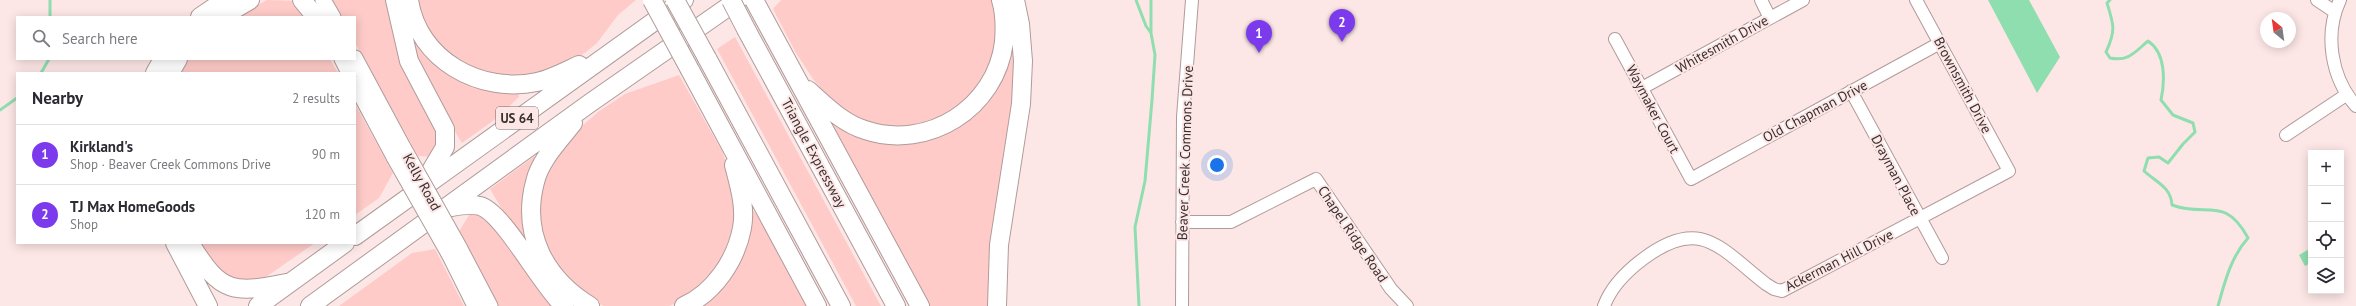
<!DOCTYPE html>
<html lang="en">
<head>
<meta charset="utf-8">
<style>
	:root { --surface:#fff; --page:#f7f7f7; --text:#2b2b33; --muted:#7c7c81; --line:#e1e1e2; --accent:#7c3aed }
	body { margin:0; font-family:"PT Sans",sans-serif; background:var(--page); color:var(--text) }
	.controls { position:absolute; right:12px; bottom:12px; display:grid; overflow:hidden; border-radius:0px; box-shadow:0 2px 10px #0003 }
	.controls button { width:36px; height:36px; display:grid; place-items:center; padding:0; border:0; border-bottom:1px solid var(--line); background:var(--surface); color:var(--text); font:20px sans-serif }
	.compass { position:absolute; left:2260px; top:12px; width:36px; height:36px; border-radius:50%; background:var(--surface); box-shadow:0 2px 10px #0003; rotate:331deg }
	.you { position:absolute; left:1217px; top:165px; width:14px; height:14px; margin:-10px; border:3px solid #fff; border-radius:50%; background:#1a73e8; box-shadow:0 0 0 6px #1a73e833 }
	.badge { display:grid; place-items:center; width:26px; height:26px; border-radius:50%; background:var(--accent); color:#fff; font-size:13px; font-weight:700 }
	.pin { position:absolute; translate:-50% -33px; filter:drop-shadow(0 1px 2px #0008) }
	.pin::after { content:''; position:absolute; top:21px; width:14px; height:12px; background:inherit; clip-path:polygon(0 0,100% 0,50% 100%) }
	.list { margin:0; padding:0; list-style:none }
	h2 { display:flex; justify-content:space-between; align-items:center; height:52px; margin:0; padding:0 16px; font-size:17px }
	h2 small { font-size:13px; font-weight:400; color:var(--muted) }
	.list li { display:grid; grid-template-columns:26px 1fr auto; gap:12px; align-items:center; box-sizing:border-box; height:60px; padding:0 16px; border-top:1px solid var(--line) }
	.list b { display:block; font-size:15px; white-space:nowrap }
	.list p { margin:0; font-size:13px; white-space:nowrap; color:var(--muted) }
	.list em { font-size:13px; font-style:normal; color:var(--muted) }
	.icon { flex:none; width:22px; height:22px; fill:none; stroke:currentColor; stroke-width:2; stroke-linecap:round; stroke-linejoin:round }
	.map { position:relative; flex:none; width:2356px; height:306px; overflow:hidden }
	.search { position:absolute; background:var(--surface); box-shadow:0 2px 10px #0003; left:16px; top:16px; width:340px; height:44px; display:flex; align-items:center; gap:10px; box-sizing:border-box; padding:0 14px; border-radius:0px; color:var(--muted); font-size:15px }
	.panel { position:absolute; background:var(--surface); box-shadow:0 2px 10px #0003; left:16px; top:72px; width:340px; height:172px; border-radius:0px }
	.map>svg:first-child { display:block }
</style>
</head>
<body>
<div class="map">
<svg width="2356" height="306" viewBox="0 0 2356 306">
	<rect width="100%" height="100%" fill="#fde7e6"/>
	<path fill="#fecbc8" d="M267,0l30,1 10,16h-72z
		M331,0h58l48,130 2,15 -8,12 -13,-1 -63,-113v-26h-15z
		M412,0h224l-18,15 -21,28 -11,9 -22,14 -44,14 -47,-6 -40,-31z
		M781,0h214l5,35 -12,42 -29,33 -38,18 -38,1 -33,-14 -21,-17 -16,-19 -17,-26 -23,-44z
		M411,28l54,54 19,7 34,3 1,5 -22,21 -35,25 -38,-62 -10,-25z
		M735,37l146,269h-25l-139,-257z
		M1015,37l2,41 -25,228h-66l-102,-188 19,7 102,5z
		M188,59h142l8,14h-159z
		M679,75l43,76 11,29 5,32 -14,51 -37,36 -18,7h-65l-19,-8 -20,-16 -25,-42 -2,-54 30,-48 30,-26 27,-18z
		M355,104l38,69 -14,25 -24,17z
		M535,156l2,3 -5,101 -42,-71z
		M754,211l23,32 34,63h-116l54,-93z
		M471,212l19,5 66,89h-62l-36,-73z
		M196,243h119l-52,36 -16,5 -31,-12z
		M435,249l29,57h-125l73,-53z"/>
	<path fill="#8fdeb0" d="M1988,0h41l31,57 -23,36z
		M2311,248v15l-6,3 -6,-11z"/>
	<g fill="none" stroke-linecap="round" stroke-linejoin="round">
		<path stroke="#8fdeb0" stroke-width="3" d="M1136,0l10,26 5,7
			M2110,0l-3,3c7,22 9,28 -1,49l4,6c18,4 25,-6 38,-17 18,12 17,40 13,59l12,15 20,8 2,9 -12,12 -15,19 -9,-6 -11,1 -4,13c12,11 27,16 28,34 35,13 53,-10 76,33 -17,19 -23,43 -30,68
			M50,17v-17
			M41,73l8,-14
			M0,110l17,-12
			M1139,306l-4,-79 10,-46 7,-81 3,-45 -4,-22v-33"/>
		<g stroke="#b09b9a" stroke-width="14">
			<path id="minor" d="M1761,0l9,18
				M2317,0l18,12
				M2340,0c-16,34 -9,78 16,106
				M1615,39l76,140 249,-136
				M1642,88l161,-88
				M1851,91l91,167
				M2286,135l60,-40
				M1182,222h49l85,-43 75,110 16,17
				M1182,306l1,-189 9,-117
				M1604,306c7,-19 23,-35 39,-47 57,-43 76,-12 123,25l8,5 8,2 227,-120 -93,-171"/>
		</g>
		<g stroke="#b09b9a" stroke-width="17">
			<path id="major" d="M323,0l10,17
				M355,58l49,91
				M342,59l7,14
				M355,84l39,73
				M459,247l31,59
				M449,254l26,52"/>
		</g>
		<g stroke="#b09b9a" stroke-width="20">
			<path id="highway" d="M302,0l14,17
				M395,0l14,61 36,68v18l-19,32
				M409,0c9,60 71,94 128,82 14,-3 29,-11 42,-17
				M754,0l166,306
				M200,17l25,-17
				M221,17l29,-17
				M747,31l149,275
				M707,58l134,248
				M690,70l127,236
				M155,73l8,-14
				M170,73l8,-14
				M808,90c17,15 34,33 57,40 63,21 131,-22 139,-88 1,-13 1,-29 -3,-42
				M573,123c-14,18 -33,37 -38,59 -14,53 11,97 55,124
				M446,208c11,-2 24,-5 34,-2 23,6 61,79 84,100
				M355,236l329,-236
				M175,243l33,63
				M190,243c31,52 44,51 101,39
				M258,306l87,-63
				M310,306l280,-203 148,-103
				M684,306c30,-13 52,-46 58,-78 4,-21 -3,-43 -8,-63
				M997,306l2,-61 22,-141 2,-43 -3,-37 -5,-24"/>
		</g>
		<use href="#minor" stroke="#fff" stroke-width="12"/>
		<use href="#major" stroke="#fff" stroke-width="15"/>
		<use href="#highway" stroke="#fff" stroke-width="18"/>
		<g stroke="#b09b9a" stroke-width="17" stroke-linecap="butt">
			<path id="major-bridge" d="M404,149l55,98
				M394,157l55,97"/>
		</g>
		<g stroke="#b09b9a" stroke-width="20" stroke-linecap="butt">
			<path id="highway-bridge" d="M652,0l38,70
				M675,0l32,58
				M731,0l16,31"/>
		</g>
		<use href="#major-bridge" stroke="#fff" stroke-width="15"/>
		<use href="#highway-bridge" stroke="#fff" stroke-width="18"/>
	</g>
	<g text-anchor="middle" stroke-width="4" stroke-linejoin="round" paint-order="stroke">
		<rect fill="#fde7e6" stroke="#736666" stroke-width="1" x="496" y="107" width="42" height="22" rx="3"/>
		<g font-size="13" font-weight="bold" fill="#382f2f">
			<text x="517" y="123">US 64</text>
		</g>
		<g font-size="14" fill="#382f2f" stroke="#fde7e6">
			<text transform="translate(1722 44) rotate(-29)" y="5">Whitesmith Drive</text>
			<text transform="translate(1963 85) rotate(62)" y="5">Brownsmith Drive</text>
			<text transform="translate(1653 109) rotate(62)" y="5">Waymaker Court</text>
			<text transform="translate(1815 111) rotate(-28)" y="5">Old Chapman Drive</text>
			<text transform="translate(814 153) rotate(62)" y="5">Triangle Expressway</text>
			<text transform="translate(1185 153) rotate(-88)" y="5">Beaver Creek Commons Drive</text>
			<text transform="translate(1896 175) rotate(62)" y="5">Drayman Place</text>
			<text transform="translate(422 182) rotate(61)" y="5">Kelly Road</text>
			<text transform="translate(1353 234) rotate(56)" y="5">Chapel Ridge Road</text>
			<text transform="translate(1839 260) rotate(-27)" y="5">Ackerman Hill Drive</text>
		</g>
	</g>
</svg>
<div class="controls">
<button>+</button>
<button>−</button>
<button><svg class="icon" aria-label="locate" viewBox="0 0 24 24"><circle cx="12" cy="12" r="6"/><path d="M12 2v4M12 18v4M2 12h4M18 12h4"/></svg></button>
<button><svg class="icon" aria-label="layers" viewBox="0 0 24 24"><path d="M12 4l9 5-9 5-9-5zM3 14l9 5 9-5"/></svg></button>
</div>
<svg class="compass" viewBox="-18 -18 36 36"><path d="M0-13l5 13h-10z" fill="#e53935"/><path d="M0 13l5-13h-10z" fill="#7c7c81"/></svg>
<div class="you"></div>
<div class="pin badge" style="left:1259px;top:53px">1</div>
<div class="pin badge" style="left:1342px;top:42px">2</div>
<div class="search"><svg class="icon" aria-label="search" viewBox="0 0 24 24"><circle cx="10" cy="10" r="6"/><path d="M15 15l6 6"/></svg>Search here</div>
<section class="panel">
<h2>Nearby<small>2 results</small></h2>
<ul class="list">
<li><span class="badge">1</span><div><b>Kirkland's</b><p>Shop · Beaver Creek Commons Drive</p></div><em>90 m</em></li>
<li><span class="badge">2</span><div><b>TJ Max HomeGoods</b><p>Shop</p></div><em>120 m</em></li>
</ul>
</section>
</div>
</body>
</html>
